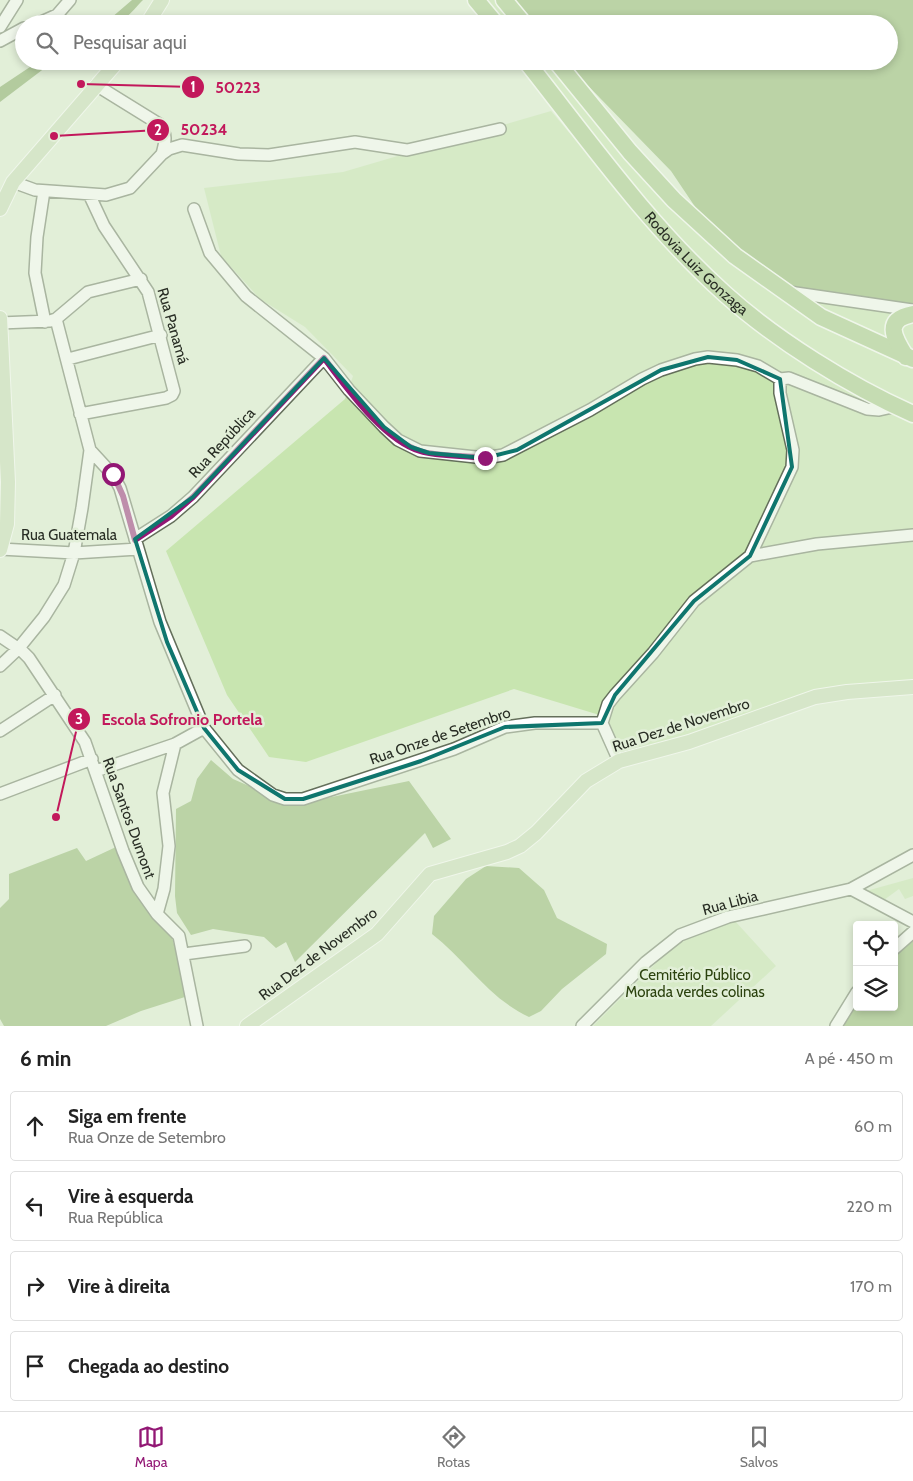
<!DOCTYPE html>
<html lang="pt">
<head>
<meta charset="utf-8">
<style>
	:root { --surface:#fff; --page:#f6f6f6; --text:#222; --muted:#767676; --line:#e0e0e0; --accent:#921774 }
	body { margin:0; font-family:Cabin,sans-serif; background:var(--page); color:var(--text) }
	.controls { position:absolute; right:15px; bottom:15px; display:grid; overflow:hidden; border-radius:5px; box-shadow:0 2px 8px #0003 }
	.controls button { width:45px; height:45px; display:grid; place-items:center; padding:0; border:0; border-bottom:1px solid var(--line); background:var(--surface); color:var(--text); font:25px sans-serif }
	.stop { position:absolute; width:15px; height:15px; margin:-11px; border:4px solid #921774; border-radius:50%; background:#fff }
	.stop.end { background:#921774; border-color:#fff; box-shadow:0 1px 5px #0008 }
	.list { margin:0; padding:0; list-style:none }
	h2 { display:flex; justify-content:space-between; align-items:center; height:65px; margin:0; padding:0 20px; font-size:21px }
	h2 small { font-size:16px; font-weight:400; color:var(--muted) }
	.list li { display:grid; grid-template-columns:32px 1fr auto; gap:15px; align-items:center; box-sizing:border-box; height:70px; margin:0 10px 10px; padding:0 10px; border:1px solid var(--line); border-radius:5px }
	.list b { display:block; font-size:19px; white-space:nowrap }
	.list p { margin:0; font-size:16px; white-space:nowrap; color:var(--muted) }
	.list em { font-size:16px; font-style:normal; color:var(--muted) }
	.icon { flex:none; width:28px; height:28px; fill:none; stroke:currentColor; stroke-width:2; stroke-linecap:round; stroke-linejoin:round }
	.map { position:relative; flex:none; width:913px; height:1026px; overflow:hidden }
	.search { position:absolute; background:var(--surface); box-shadow:0 2px 8px #0003; left:15px; right:15px; top:15px; height:55px; display:flex; align-items:center; gap:12px; box-sizing:border-box; padding:0 18px; border-radius:28px; color:var(--muted); font-size:19px }
	.sheet { height:385px; background:var(--surface) }
	nav { display:flex; justify-content:space-around; align-items:center; box-sizing:border-box; height:70px; border-top:1px solid var(--line); background:var(--surface); font-size:14px; color:var(--muted) }
	nav a { display:grid; justify-items:center; gap:2px }
	nav .on { color:var(--accent) }
	.map>svg:first-child { display:block }
</style>
</head>
<body>
<div class="map">
<svg width="913" height="1026" viewBox="0 0 913 1026">
	<rect width="100%" height="100%" fill="#e2efd8"/>
	<path fill="#c8e5b0" d="M475,0h29l20,24h-29z
		M526,61h28l94,113 169,144 96,44v53l-106,-62 -104,-84z
		M551,111l116,137 65,62 66,50 115,61v261l-35,3 -257,70 -15,-38 -92,-28 -208,73 -37,-5 -42,-62 -61,-144 179,-152 8,-23 -48,-49 -45,-28 -39,-43 -17,-68 139,-16z
		M792,293l121,19 -12,4 1,38z
		M913,316v40l-19,-25z
		M913,878v18l-8,3 -6,-10 -15,11 -18,-9z
		M735,921l41,45 -65,60h-118l83,-83z"/>
	<path fill="#8cb169" d="M507,0h406v304l-129,-14 -76,-64 -37,-55 -107,-110h325v-37h-362z
		M211,760l22,19 60,26 116,-24 42,58 -18,9 -8,-15 -130,129 -9,-20 -10,6 -12,-11 -51,-8 -22,6 -14,-22 -2,-17 1,-87 15,-8 6,-22z
		M116,847l25,54 31,36 16,59 -47,15 -35,15h-102l-4,-7v-111l9,-9v-25l68,-26 9,13z
		M486,866l33,2 25,22 13,28 50,26 -1,10 -44,35 -21,22 -12,6c-41,-19 -62,-56 -97,-83l2,-18 32,-37z
		M913,941v85h-69l4,-12 9,-12v5h37v-50z"/>
	<path fill="#7b9f58" d="M132,0h11c-14,14 -18,24 -39,24z
		M39,61h15l-54,41v-15z"/>
	<g fill="none" stroke-linecap="round" stroke-linejoin="round">
		<g stroke="#646f5b" stroke-width="14">
			<path id="minor" d="M37,24l20,-9 13,-15
				M0,27l17,-27
				M0,41l24,-13
				M96,85l63,39c9,10 6,19 3,30
				M13,182l22,8 71,5 24,-7 32,-34 7,-5 13,-4 57,9 30,1 86,-13 52,8 93,-21
				M44,191l-7,46 -2,36 10,49
				M194,209l16,44 36,43 78,62 25,32 35,37 14,13 22,11 65,7 18,-3 87,-45 52,-31 19,-9 34,-11 13,-2 29,3 21,6 22,13
				M789,292l124,18
				M0,323l50,-2 6,-2 32,-27 53,-13
				M68,359l93,-24
				M80,414l86,-16 6,-3 2,-4 -26,-99 -44,-66 -15,-32
				M90,450l23,25 7,13 40,134 44,106 34,42 35,25 12,4h18l151,-50 51,-22 30,-4h67l6,-19 7,-9 38,-42 41,-52 56,-45 67,-12 96,-9
				M135,539l36,-23 22,-19 131,-139
				M0,549l74,4 64,-4
				M750,556l42,-89 1,-17 -13,-57v-14l9,-1 78,31 12,1 18,-4
				M0,636l22,15 7,7 56,84 38,109 15,36 19,27 22,22 18,90
				M0,666l18,-17 26,-32 20,-32 10,-32 8,-45 8,-58 -34,-131
				M602,723l17,38
				M0,731l55,-36
				M96,771l79,-27 29,-16
				M0,794l92,-35
				M851,889l62,33
				M157,914l7,-25 5,-43 -6,-53 12,-49
				M894,949l19,-17
				M184,954l61,-8
				M582,1026l64,-64 34,-27 48,-18 123,-28 62,-34
				M836,1026l21,-34"/>
		</g>
		<g stroke="#fff" stroke-width="16">
			<path id="major" d="M147,24l15,-24
				M0,209l13,-27 105,-121
				M0,318l8,164 -1,42 -7,26
				M247,1026l130,-92 53,-60 77,-22 13,-6 16,-13 50,-52 33,-20 70,-19 126,-45 32,-5 66,-5"/>
		</g>
		<g stroke="#fff" stroke-width="19">
			<g id="highway">
				<path d="M476,0l20,24"/>
				<path d="M504,0l20,24"/>
				<path id="s1" d="M526,61c63,80 123,165 199,233 51,46 125,92 188,120"/>
				<path d="M556,61l74,91 44,48 61,56 86,61 92,42"/>
				<path d="M906,357c-11,-18 -24,-37 7,-43"/>
			</g>
		</g>
		<use href="#minor" stroke="#fff" stroke-width="11"/>
		<use href="#major" stroke="#c8dcb5" stroke-width="14"/>
		<use href="#highway" stroke="#a3c583" stroke-width="16"/>
	</g>
	<g fill="none" stroke-linecap="round" stroke-linejoin="round">
		<path stroke="#921774" stroke-width="6" d="M113,474l10,22 12,44 36,-24 22,-19 131,-139c23,30 58,81 96,93 19,6 44,4 65,7"/>
	</g>
	<path d="M0 0H913V1026H0ZM708,357l29,3 43,19 12,88 -42,89 -56,45 -79,94 -13,28 -97,4 -84,34 -118,38h-18l-47,-29 -34,-42 -37,-86 -32,-103 58,-42 131,-139 60,69 27,20 18,6 56,5 32,-8 144,-80z" fill="#e2efd8" fill-opacity=".55" fill-rule="evenodd"/>
	<path fill="none" stroke="#0f766e" stroke-width="4" stroke-linejoin="round" d="M708,357l29,3 43,19 12,88 -42,89 -56,45 -79,94 -13,28 -97,4 -84,34 -118,38h-18l-47,-29 -34,-42 -37,-86 -32,-103 58,-42 131,-139 60,69 27,20 18,6 56,5 32,-8 144,-80z"/>
	<g text-anchor="middle" stroke-width="5" stroke-linejoin="round" paint-order="stroke">
		<g font-size="15" fill="#282d24" stroke="#e2efd8">
			<text dy="5" stroke="none"><textPath href="#s1" startOffset="265">Rodovia Luiz Gonzaga</textPath></text>
			<text transform="translate(173 326) rotate(74)" y="5">Rua Panamá</text>
			<text transform="translate(222 443) rotate(-47)" y="5">Rua República</text>
			<text x="69" y="540">Rua Guatemala</text>
			<text transform="translate(681 725) rotate(-18)" y="5">Rua Dez de Novembro</text>
			<text transform="translate(440 736) rotate(-19)" y="5">Rua Onze de Setembro</text>
			<text transform="translate(129 818) rotate(70)" y="5">Rua Santos Dumont</text>
			<text transform="translate(730 903) rotate(-15)" y="5">Rua Libia</text>
			<text transform="translate(318 954) rotate(-37)" y="5">Rua Dez de Novembro</text>
		</g>
		<g font-size="15" fill="#2b420e" stroke="#e2efd8">
			<text x="695" y="980">Cemitério Público<tspan x="695" dy="17">Morada verdes colinas</tspan></text>
		</g>
	</g>
	<path fill="none" stroke="#c2185b" stroke-width="2" d="M81 84L193 87M54 136L158 130M56 817L79 719"/>
	<g fill="#c2185b" stroke="#e2efd8" stroke-width="2">
		<circle cx="81" cy="84" r="5"/>
		<circle cx="54" cy="136" r="5"/>
		<circle cx="56" cy="817" r="5"/>
		<circle cx="193" cy="87" r="12"/>
		<circle cx="158" cy="130" r="12"/>
		<circle cx="79" cy="719" r="12"/>
	</g>
	<g font-size="15" text-anchor="middle" font-weight="bold" fill="#fff">
		<text x="193" y="92">1</text>
		<text x="158" y="135">2</text>
		<text x="79" y="724">3</text>
	</g>
	<g font-size="16" text-anchor="middle" font-weight="bold" fill="#c2185b" stroke="#e2efd8" stroke-width="5" stroke-linejoin="round" paint-order="stroke">
		<text x="238" y="93">50223</text>
		<text x="204" y="135">50234</text>
		<text x="182" y="725">Escola Sofronio Portela</text>
	</g>
</svg>
<div class="controls">
<button><svg class="icon" aria-label="locate" viewBox="0 0 24 24"><circle cx="12" cy="12" r="6"/><path d="M12 2v4M12 18v4M2 12h4M18 12h4"/></svg></button>
<button><svg class="icon" aria-label="layers" viewBox="0 0 24 24"><path d="M12 4l9 5-9 5-9-5zM3 14l9 5 9-5"/></svg></button>
</div>
<div class="stop" style="left:113px;top:474px"></div>
<div class="stop end" style="left:485px;top:458px"></div>
<div class="search"><svg class="icon" aria-label="search" viewBox="0 0 24 24"><circle cx="10" cy="10" r="6"/><path d="M15 15l6 6"/></svg>Pesquisar aqui</div>
</div>
<section class="sheet">
<h2>6 min<small>A pé · 450 m</small></h2>
<ul class="list">
<li><svg class="icon" aria-label="ahead" viewBox="0 0 24 24"><path d="M12 20V5M6 11l6-6 6 6"/></svg><div><b>Siga em frente</b><p>Rua Onze de Setembro</p></div><em>60 m</em></li>
<li><svg class="icon" aria-label="left" viewBox="0 0 24 24"><path d="M17 20v-9H6M10 6l-5 5 5 5"/></svg><div><b>Vire à esquerda</b><p>Rua República</p></div><em>220 m</em></li>
<li><svg class="icon" aria-label="right" viewBox="0 0 24 24"><path d="M7 20v-9h11M14 6l5 5-5 5"/></svg><div><b>Vire à direita</b></div><em>170 m</em></li>
<li><svg class="icon" aria-label="arrive" viewBox="0 0 24 24"><path d="M6 21V4h12l-3 4 3 4H6"/></svg><div><b>Chegada ao destino</b></div></li>
</ul>
</section>
<nav>
<a class="on"><svg class="icon" aria-label="map" viewBox="0 0 24 24"><path d="M3 6l6-2 6 2 6-2v14l-6 2-6-2-6 2zM9 4v14M15 6v14"/></svg>Mapa</a>
<a><svg class="icon" aria-label="directions" viewBox="0 0 24 24"><path d="M12 3l9 9-9 9-9-9zM9 14v-3h6M13 9l2 2-2 2"/></svg>Rotas</a>
<a><svg class="icon" aria-label="saved" viewBox="0 0 24 24"><path d="M7 4h10v16l-5-4-5 4z"/></svg>Salvos</a>
</nav>
</body>
</html>
